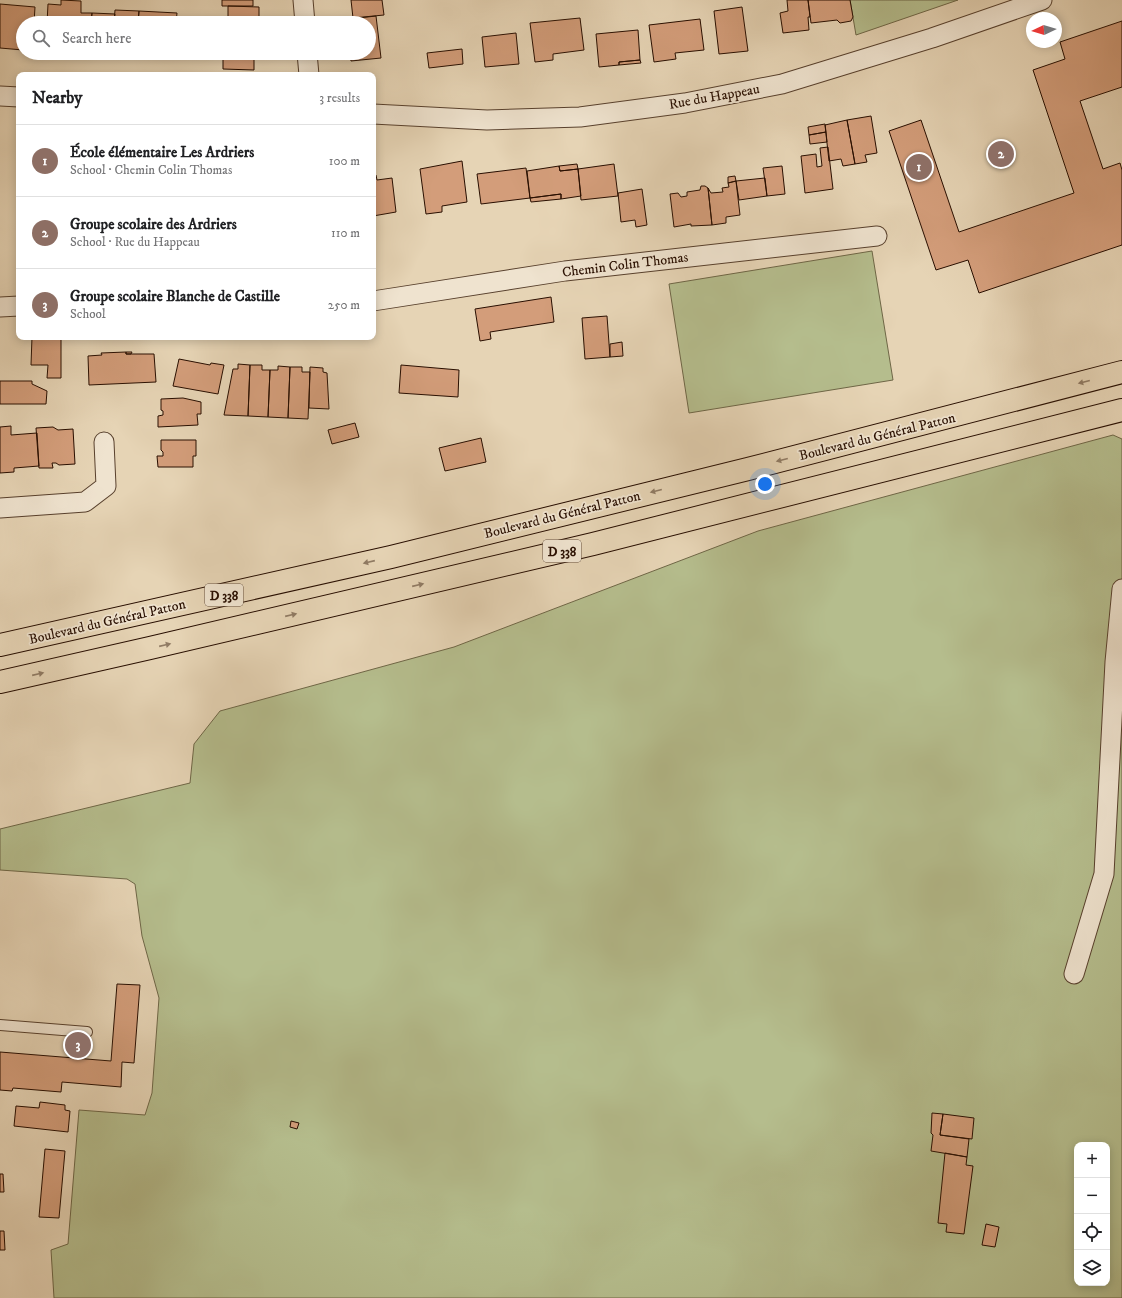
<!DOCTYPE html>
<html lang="en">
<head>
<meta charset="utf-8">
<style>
	:root { --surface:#fff; --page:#f2f2f2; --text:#202124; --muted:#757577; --line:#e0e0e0; --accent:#0f766e }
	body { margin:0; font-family:"IM FELL DW Pica",serif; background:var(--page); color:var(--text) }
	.controls { position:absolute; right:12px; bottom:12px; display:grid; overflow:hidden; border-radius:8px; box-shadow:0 2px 10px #0003 }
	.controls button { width:36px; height:36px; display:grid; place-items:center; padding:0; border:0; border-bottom:1px solid var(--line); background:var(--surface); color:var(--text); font:20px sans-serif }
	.compass { position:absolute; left:1026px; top:12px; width:36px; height:36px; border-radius:50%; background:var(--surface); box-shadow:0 2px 10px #0003; rotate:266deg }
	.you { position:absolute; left:765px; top:484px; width:14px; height:14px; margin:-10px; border:3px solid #fff; border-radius:50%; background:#1a73e8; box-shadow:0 0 0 6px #1a73e833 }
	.badge { display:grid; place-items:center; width:26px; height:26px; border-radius:50%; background:var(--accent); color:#fff; font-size:13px; font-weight:700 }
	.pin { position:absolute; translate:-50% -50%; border:2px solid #fff; box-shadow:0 1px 4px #0006 }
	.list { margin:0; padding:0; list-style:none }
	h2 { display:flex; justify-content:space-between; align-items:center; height:52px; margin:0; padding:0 16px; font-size:17px }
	h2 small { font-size:13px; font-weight:400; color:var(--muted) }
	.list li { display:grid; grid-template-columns:26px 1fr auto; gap:12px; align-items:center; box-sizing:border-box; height:72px; padding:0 16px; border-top:1px solid var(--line) }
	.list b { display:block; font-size:15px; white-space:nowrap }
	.list p { margin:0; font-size:13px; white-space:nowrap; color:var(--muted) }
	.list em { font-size:13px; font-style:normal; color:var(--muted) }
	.icon { flex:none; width:22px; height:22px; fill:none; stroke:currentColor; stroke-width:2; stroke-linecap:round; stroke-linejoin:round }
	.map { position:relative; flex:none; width:1122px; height:1298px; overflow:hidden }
	.search { position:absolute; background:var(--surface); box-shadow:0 2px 10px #0003; left:16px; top:16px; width:360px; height:44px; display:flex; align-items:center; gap:10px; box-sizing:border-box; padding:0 14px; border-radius:22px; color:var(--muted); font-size:15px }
	.panel { position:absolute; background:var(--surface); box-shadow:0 2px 10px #0003; left:16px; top:72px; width:360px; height:268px; border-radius:8px }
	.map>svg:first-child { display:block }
</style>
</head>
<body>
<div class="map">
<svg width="1122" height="1298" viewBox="0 0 1122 1298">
	<rect width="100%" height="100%" fill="#e6d4b5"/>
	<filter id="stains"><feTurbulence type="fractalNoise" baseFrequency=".005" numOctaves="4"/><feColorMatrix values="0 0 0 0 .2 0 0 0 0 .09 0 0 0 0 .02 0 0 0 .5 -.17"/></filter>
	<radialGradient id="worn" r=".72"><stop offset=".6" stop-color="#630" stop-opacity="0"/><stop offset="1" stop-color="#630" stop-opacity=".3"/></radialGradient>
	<path fill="#b5bd8d" stroke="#6e6646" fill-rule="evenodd" d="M850,0h108l-102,35z
		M872,251l21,129 -204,33 -20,-129z
		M1113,435l9,4v859h-1068l-3,-48 17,-6 11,-134 66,5 7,-22 7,-95 -17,-62 -7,-52 -8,-5 -127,-9v-41l190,-46 4,-39 26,-33 234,-64 304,-116zM1077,1145h30v138h-30z"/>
	<path fill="#d39d7a" stroke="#280e00" d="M61,0l20,1v12h11l-1,10h-44l1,-19 13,1z
		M222,0h31v6h-31z
		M351,0h31l2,15 -31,3z
		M787,0h21l2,17h-2l1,13 -26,3 -3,-20 8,-2z
		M808,0h42l3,17 -2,4 -11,2 -3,-3 -26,3z
		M0,4l35,3 -1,16h-11v27l-23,-2z
		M228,6l31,1v16h-31z
		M742,7l6,44 -29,3 -5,-43z
		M115,10l24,1 -1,12h-24z
		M139,11l38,2 -1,10h-38z
		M92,13l23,1 -1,9h-23z
		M376,16l5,42 -30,3 -1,-8h19v-30h-28v-3z
		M580,18l4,32 -31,4v6l-18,2 -5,-39z
		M700,19l4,31 -29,3 1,6 -22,3 -5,-37z
		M1122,21v66l-42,14 23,68 17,-6 2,7v75l-143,48 -11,-33 -32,10 -47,-139 32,-11 38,112 115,-39 -41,-123 32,-11 -5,-17z
		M638,30l2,30 -21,2v3l-20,2 -3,-33z
		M516,33l3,31 -34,3 -3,-30z
		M462,49l1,15 -34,4 -2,-15z
		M227,53h31v2l-4,2v13l-31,-1v-13l4,-2z
		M640,60l1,3 -22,2v-3z
		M871,116l6,37 -12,2 2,7 -12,2 -8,-44z
		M847,120l8,44 -12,2 -2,-7 -12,2 -4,-36z
		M825,124l1,8 -17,3 -1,-8z
		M826,132l1,10 -17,2 -1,-9z
		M828,147l5,42 -28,4 -4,-37 15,-2 1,13 5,-1 -2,-18z
		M462,161l5,41 -25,4v6l-16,2 -6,-45z
		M577,164l1,5 -18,2 -1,-5z
		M614,164l4,32 -37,4 -3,-31z
		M559,166l1,5 18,-2 3,27 -20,3v-5l-31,4 -3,-27z
		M782,166l3,28 -18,2 -4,-28z
		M526,168l4,30 -49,6 -4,-30z
		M376,175l1,5 15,-2 4,34 -23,4v-40z
		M735,176l1,5 -8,2v-6z
		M765,178l2,18 -28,4 -3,-19z
		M736,181l4,34 -14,2v6l-14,2 -4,-37 3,5 12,-1 -1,-4 7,-1 -1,-4z
		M701,186h4l3,2 4,37 -21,1v-2l-17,3 -4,-33 8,-1 3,4 6,-1v-4l13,-2z
		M642,189l5,36 -11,2 -1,-7 -14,2 -3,-29z
		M561,194v5l-30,3 -1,-4z
		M551,297l3,25 -64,10 1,7 -11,2 -5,-32z
		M607,316l3,41 -25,2 -3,-41z
		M32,337h29v41h-14l1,-13h-17z
		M622,342l1,14 -13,1v-13z
		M126,352h6l-1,2h-5z
		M126,352v2h28l2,28 -67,3 -1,-29 14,-1 -1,-2z
		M179,359l31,6 1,-2 13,2 -6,29 -45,-8z
		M238,364l12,1 -2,51 -24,-1 9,-46h5z
		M250,365h12v5h8l-2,47 -20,-1z
		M401,365l58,5 -1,27 -59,-4z
		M278,366l12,1 -2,51 -20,-1 2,-47h8z
		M290,367h12v5h8l-2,47 -20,-1z
		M310,367l13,1v4l4,1 2,36 -20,-1z
		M0,381h32v3l15,7 -1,13h-46z
		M183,398l18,4v12h-4l1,11 -40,2v-11l5,-1v-4l-2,-1v-11z
		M355,423l4,14 -27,7 -4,-14z
		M11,426v9l26,-2 2,33 -25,2v4l-14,1v-46z
		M53,427l5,3 15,-1 2,35 -16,1 -3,-2h-4l1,5h-14l-3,-40z
		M481,438l5,24 -41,9 -6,-23z
		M161,440h35v16h-3v11h-35l-1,-11h6v-4l-2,-2z
		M117,984l23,1 -6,78 -12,-1 -1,25 -59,-5 -1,10 -48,-4 -1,3 -12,-1v-38l111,9z
		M40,1102l25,3v5l5,1 -2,21 -54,-6 2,-20 23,2z
		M932,1113l11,1 -3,21 29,4 -2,18 -36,-6 2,-16 -2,-2z
		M943,1114l31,4 -2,21 -32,-4z
		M291,1121l8,2 -2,6 -7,-2z
		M45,1149l20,2 -6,67 -20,-1z
		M945,1153l22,4 -1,8 7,1 -9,68 -18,-2 1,-8 -9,-1z
		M0,1174h3l1,18h-4z
		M986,1224l13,3 -4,20 -13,-2z
		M0,1231h4l1,19h-5z"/>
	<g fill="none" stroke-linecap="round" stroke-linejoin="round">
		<g stroke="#58402d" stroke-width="12">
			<path id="service" d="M0,1025l87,7"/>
		</g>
		<g stroke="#58402d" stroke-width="21">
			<path id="minor" d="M303,0l2,23
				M307,53l2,22
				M0,96l19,1
				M373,114l114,6 93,-3 105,-14 97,-19 150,-46 110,-38
				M373,301l192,-30 312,-35
				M0,307l19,-1
				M0,508l85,-6 21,-16 -2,-44
				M1074,974l30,-100 11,-212 7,-73"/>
		</g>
		<g stroke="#280e00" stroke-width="24">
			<path id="trunk" d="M0,645l391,-88 357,-88 374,-97
				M0,682l150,-34 443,-104 529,-134"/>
		</g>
		<use href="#service" stroke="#efe3cf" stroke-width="10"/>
		<use href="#minor" stroke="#efe3cf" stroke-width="19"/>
		<use href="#trunk" stroke="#e6d4b5" stroke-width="22"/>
	</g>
	<defs><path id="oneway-solid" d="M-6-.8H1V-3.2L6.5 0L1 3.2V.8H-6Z"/></defs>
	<g fill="#907b64">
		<use href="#oneway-solid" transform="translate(1084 382) rotate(166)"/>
		<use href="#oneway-solid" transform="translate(782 460) rotate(166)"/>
		<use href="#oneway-solid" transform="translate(656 491) rotate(166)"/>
		<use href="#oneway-solid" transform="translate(369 562) rotate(167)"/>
		<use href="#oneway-solid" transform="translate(418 585) rotate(-13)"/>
		<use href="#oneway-solid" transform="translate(291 615) rotate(-13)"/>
		<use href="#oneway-solid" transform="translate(165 645) rotate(-13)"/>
		<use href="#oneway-solid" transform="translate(38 674) rotate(-13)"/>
	</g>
	<g text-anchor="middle" stroke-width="3.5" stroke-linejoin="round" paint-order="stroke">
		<g fill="#efe3cf" stroke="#644e3e" stroke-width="1">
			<rect x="543" y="540" width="38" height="22" rx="3"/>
			<rect x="205" y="584" width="38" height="22" rx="3"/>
		</g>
		<g font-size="13" font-weight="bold" fill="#280e00">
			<text x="562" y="556">D 338</text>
			<text x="224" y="600">D 338</text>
		</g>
		<g font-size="14" fill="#280e00" stroke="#efe3cf">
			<text transform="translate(714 96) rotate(-10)" y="5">Rue du Happeau</text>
			<text transform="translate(625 264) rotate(-7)" y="5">Chemin Colin Thomas</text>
			<text transform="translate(877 436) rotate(-14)" y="5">Boulevard du Général Patton</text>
			<text transform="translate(562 514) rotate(-14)" y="5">Boulevard du Général Patton</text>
			<text transform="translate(107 621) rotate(-13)" y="5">Boulevard du Général Patton</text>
		</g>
	</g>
	<rect width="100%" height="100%" filter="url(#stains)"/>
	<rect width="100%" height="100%" fill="url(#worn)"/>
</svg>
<div class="controls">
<button>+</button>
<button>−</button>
<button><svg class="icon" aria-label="locate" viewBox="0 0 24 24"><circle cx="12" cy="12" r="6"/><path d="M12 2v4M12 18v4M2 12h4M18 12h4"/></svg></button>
<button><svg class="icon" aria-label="layers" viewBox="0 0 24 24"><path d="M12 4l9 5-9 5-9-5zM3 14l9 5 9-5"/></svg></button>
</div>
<svg class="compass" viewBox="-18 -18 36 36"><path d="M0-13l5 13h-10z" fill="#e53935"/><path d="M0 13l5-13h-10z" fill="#757577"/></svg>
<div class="you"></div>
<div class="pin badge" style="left:919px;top:167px;background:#8d6e63">1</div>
<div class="pin badge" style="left:1001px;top:154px;background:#8d6e63">2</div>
<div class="pin badge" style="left:78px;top:1045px;background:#8d6e63">3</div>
<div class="search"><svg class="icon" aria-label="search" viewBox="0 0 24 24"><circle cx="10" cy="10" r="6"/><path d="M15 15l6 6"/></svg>Search here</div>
<section class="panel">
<h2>Nearby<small>3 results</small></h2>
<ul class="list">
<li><span class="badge" style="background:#8d6e63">1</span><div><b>École élémentaire Les Ardriers</b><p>School · Chemin Colin Thomas</p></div><em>100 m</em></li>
<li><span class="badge" style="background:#8d6e63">2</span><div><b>Groupe scolaire des Ardriers</b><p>School · Rue du Happeau</p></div><em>110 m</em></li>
<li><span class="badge" style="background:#8d6e63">3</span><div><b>Groupe scolaire Blanche de Castille</b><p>School</p></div><em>250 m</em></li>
</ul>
</section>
</div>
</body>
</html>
